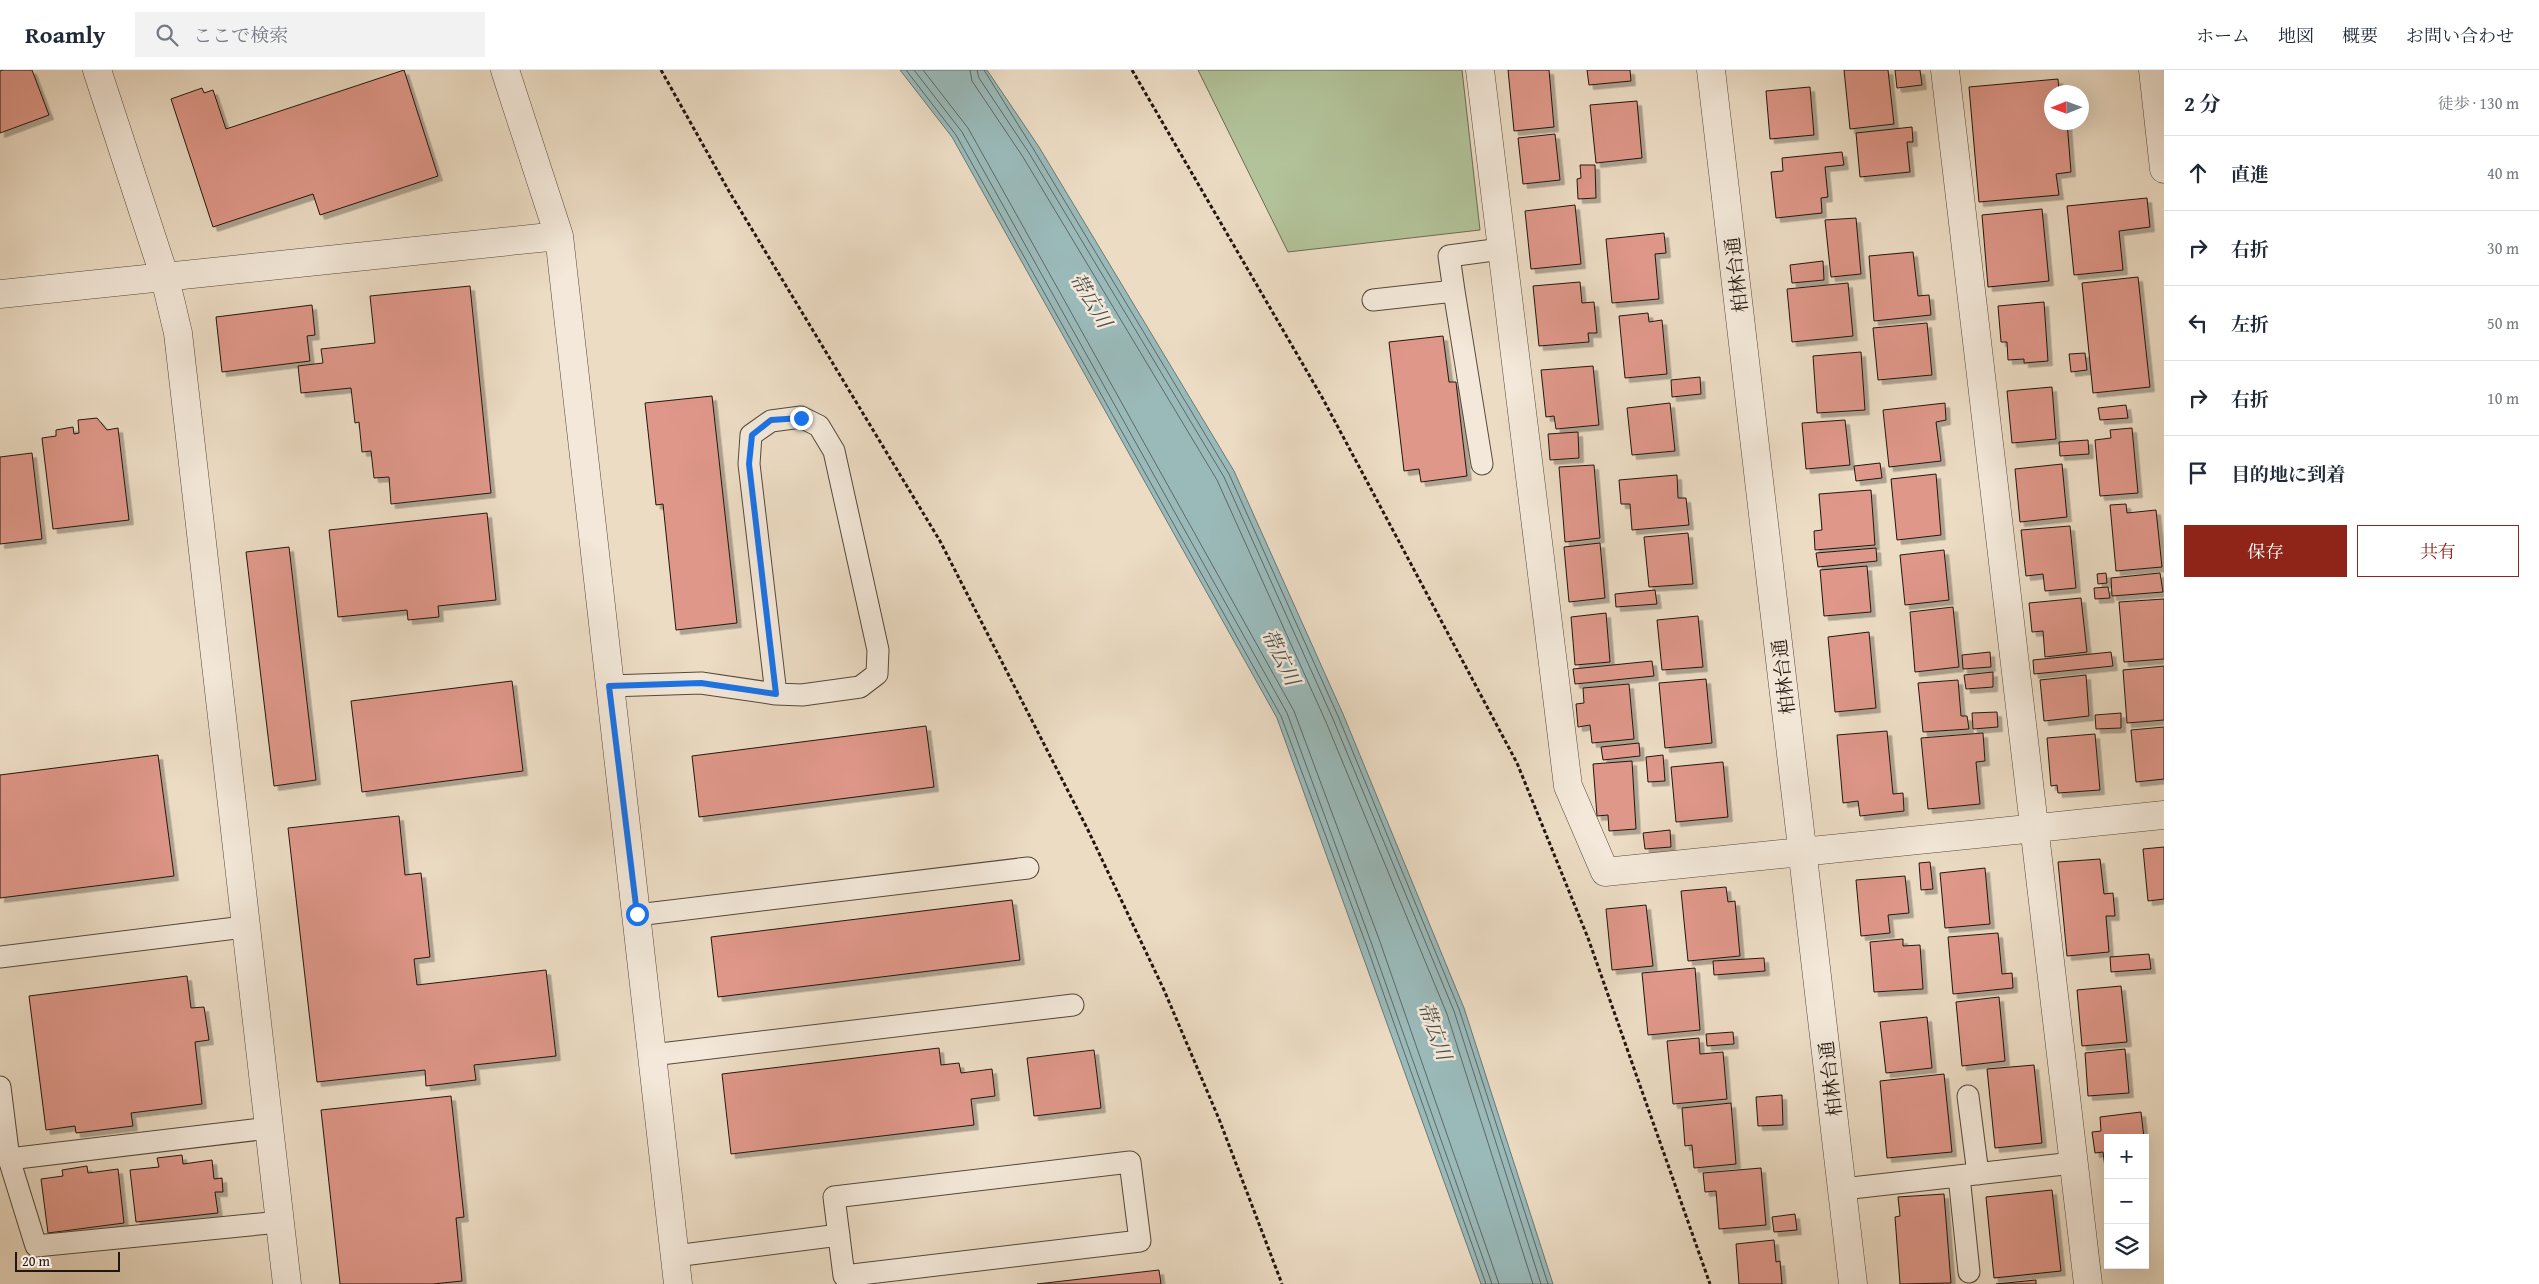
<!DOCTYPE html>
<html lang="ja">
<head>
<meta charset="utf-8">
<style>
	:root { --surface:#fff; --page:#f2f2f3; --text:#1f2937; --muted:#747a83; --line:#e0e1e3; --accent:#8f2418 }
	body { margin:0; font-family:"Gentium Book Plus","Noto Serif JP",serif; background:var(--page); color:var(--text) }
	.controls { position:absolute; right:15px; bottom:15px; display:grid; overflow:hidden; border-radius:0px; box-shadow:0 5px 20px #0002 }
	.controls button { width:45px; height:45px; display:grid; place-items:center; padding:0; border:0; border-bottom:1px solid var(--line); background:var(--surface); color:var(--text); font:25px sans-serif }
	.compass { position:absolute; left:2044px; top:15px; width:45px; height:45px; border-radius:50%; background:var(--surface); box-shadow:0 5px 20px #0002; rotate:269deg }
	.scale { position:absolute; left:15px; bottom:12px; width:105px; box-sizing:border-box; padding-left:5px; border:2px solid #21160f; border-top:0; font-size:14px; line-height:18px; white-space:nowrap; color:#21160f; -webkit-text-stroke:4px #f3e8d9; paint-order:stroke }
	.stop { position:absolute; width:15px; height:15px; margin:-11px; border:4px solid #1a73e8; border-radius:50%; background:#fff }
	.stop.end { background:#1a73e8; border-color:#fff; box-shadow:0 1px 5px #0008 }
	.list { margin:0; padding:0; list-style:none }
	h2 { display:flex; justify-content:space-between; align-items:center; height:65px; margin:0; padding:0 20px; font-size:21px }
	h2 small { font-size:16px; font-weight:400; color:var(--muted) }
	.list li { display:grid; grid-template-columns:32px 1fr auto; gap:15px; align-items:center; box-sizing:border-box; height:75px; padding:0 20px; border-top:1px solid var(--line) }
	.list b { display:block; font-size:19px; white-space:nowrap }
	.list em { font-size:16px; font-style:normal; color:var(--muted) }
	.actions { display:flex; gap:10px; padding:15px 20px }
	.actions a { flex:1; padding:11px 0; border:1px solid var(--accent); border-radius:0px; text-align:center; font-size:18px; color:var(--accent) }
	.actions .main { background:var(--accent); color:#fff }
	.icon { flex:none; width:28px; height:28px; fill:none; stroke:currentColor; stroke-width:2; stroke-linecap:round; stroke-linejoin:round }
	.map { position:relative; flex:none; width:2164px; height:1214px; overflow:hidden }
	header { display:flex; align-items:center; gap:30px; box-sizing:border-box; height:70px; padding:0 25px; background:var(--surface); border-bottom:1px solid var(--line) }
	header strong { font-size:24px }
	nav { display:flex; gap:28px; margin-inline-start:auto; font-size:18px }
	.search { width:350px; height:45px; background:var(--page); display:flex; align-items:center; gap:12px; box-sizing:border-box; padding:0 18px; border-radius:0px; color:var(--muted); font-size:19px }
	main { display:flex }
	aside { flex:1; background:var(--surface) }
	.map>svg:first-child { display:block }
</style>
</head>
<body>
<header>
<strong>Roamly</strong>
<div class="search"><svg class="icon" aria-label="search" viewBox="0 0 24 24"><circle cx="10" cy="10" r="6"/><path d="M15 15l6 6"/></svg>ここで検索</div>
<nav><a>ホーム</a><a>地図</a><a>概要</a><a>お問い合わせ</a></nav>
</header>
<main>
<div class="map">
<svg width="2164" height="1214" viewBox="0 0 2164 1214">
	<defs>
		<filter id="shadow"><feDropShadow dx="4.5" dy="4.5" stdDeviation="0" flood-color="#0004"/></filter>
	</defs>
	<rect width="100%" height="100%" fill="#ecdcc4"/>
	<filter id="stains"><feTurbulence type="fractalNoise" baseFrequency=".004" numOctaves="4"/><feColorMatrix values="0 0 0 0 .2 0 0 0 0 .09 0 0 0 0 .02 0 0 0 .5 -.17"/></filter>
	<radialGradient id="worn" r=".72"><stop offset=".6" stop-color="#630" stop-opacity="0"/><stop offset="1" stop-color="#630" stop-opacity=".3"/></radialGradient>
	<path fill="#b2c299" stroke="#6a6c54" d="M1198,0h264l18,160 -192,22z"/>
	<path fill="#9ababa" stroke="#6a7876" d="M900,0h87l52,77 195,324 109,243 121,294 89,276h-72l-204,-566 -325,-581z"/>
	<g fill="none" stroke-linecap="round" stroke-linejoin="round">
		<path stroke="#5e6864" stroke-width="1" d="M906,0l50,65 325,581 85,228 120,340
			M914,0l48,62 325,581 84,229 121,342
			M923,0l45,58 326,583 85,228 120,345
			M970,0l2,11 51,76 194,323 109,242 121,292 86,270
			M977,0l2,8 50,75 195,324 109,242 121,292 87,273
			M984,0l50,80 195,324 109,242 121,293 89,275"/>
	</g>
	<path fill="#df9789" stroke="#21160f" filter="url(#shadow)" d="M3,0h29l17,45 -49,18v-62z
		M404,0l34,106 -118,39 -7,-21 -100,33 -42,-128 31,-11 2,5 9,-3 13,39z
		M1508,0h41l5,57 -40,4z
		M1587,0h43l1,11 -42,4z
		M1844,0h44l6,54 -44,5z
		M1895,0h25l2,15 -25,3z
		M2058,9l1,13h-7v30h15l4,50 -15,2 3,21 -80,7 -10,-115z
		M1810,17l4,48 -44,4 -4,-48z
		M1637,31l5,57 -46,5 -6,-58z
		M1912,57l1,15h-6l3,30 -50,5 -4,-44z
		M1555,64l5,46 -37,4 -5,-46z
		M1842,82l2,13 -19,2 3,30 -7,1 1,15 -46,5 -5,-46 12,-1 -1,-13z
		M1580,95h15l1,33 -18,1 -1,-20 4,-1z
		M2147,128l3,29 -31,4 4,39 -49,5 -7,-69z
		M1575,135l6,59 -50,5 -6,-58z
		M2042,139l7,72 -61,6 -6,-72z
		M1856,148l5,56 -30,3 -6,-57z
		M1664,163l2,20 -11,1 4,45 -47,4 -6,-64z
		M1913,182l5,44 11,-1 2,20 -57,6 -5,-65z
		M1823,191l1,19 -32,3 -2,-18z
		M2138,207l12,110 -57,6 -11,-110z
		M1580,212l2,21 12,-1 3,31h-9l1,9 -50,4 -6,-60z
		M1848,213l5,53 -61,6 -5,-53z
		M470,216l21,207 -100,11 -2,-27 -15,1 -3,-27 -9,1 -3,-30 -4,1 -4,-35 -50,5 -3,-27 25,-3 -2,-14 54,-6 -5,-47z
		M2044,232l4,59 -24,2v-4l-16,1 -1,-18h-6l-3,-36z
		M312,235l3,30 -8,1 3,25 -88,11 -6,-55z
		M1648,243l1,9 13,-2 5,54 -42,4 -6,-62z
		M1927,253l5,52 -54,5 -5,-52z
		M1443,266l6,46h7l11,94 -46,6 -2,-13 -15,2 -15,-129z
		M1861,282l4,58 -48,3 -4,-57z
		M2085,283l2,17 -16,2 -2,-18z
		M1593,296l6,59 -43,4 -2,-13 -8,1 -5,-47z
		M1700,307l1,17 -29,3 -1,-17z
		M2052,317l4,52 -44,4 -5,-52z
		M712,326l25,227 -61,7 -13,-126 -7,1 -11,-102z
		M1670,333l5,48 -43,4 -5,-47z
		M1945,333l1,17 -10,2 5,39 -52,6 -6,-57z
		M2126,335l2,13 -28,2 -2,-12z
		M97,348l10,12 11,-2 11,92 -76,9 -11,-91 14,-2v-6l17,-3 1,7 5,-1 -1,-13z
		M1845,350l5,45 -44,4 -4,-46z
		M2132,358l6,65 -38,3 -5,-56 16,-2 -1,-8z
		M1578,362l1,26 -29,2 -2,-26z
		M2088,370l1,14 -29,2 -1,-14z
		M32,383l10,86 -42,5v-87z
		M1880,393l2,15 -26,3 -2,-15z
		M2062,394l5,53 -47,5 -5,-53z
		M1594,395l6,73 -35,4 -6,-75z
		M1936,404l5,61 -44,5 -6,-61z
		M1677,405l1,23h8l3,27 -57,5 -2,-26h-9l-2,-24z
		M1871,420l4,55 -60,5 -1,-19 8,-1 -3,-36z
		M2126,434l1,9 29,-3 6,57 -46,4 -6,-66z
		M487,443l9,87 -58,6 1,11 -31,3 -1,-10 -69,7 -9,-87z
		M2070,456l6,62 -31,3 -2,-17 -17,2 -5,-46z
		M1688,463l5,51 -44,3 -5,-50z
		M1600,473l5,55 -36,4 -5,-55z
		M289,477l27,233 -42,6 -28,-234z
		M1876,478l1,13 -59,6 -2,-14z
		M1944,480l5,50 -44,5 -5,-50z
		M1867,496l4,46 -47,4 -4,-46z
		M2106,503l1,10 -9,1 -1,-10z
		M2160,503l3,19 -51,4 -1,-18z
		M2108,517l2,11 -15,1 -1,-11z
		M1655,520l2,14 -41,3 -1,-13z
		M2081,528l6,54 -42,5 -2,-26 -11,1 -3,-29z
		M2164,529v60l-40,3 -5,-60z
		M1953,537l6,60 -44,5 -5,-60z
		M1606,543l4,49 -35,3 -4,-48z
		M1698,546l5,51 -41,3 -5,-50z
		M1869,562l7,76 -41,4 -7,-75z
		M1990,582l1,15 -28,2 -1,-14z
		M2111,582l2,14 -79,8 -1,-14z
		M1652,591l2,15 -79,8 -2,-15z
		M2164,596v54l-37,3 -4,-53z
		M1993,602v15l-27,2 -2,-14z
		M2086,605l3,41 -45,5 -4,-41z
		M1706,609l6,64 -47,5 -6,-65z
		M1958,610l3,36h6l2,13 -46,3 -5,-49z
		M512,611l11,90 -161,21 -11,-91z
		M1629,614l5,55 -42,4 -2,-18 -12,2 -2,-23 8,-1 -1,-15z
		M1997,642l1,15 -25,2 -1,-16z
		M2121,643v15l-25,1 -1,-14z
		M926,656l8,61 -235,30 -7,-61z
		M2164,657v52l-28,3 -5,-52z
		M1887,661l6,63 10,-1 1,18 -44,5 -2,-15 -15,2 -6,-68z
		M1983,663l2,28 -9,1 4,42 -52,5 -7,-71z
		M2095,664l5,56 -42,3 -1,-8 -6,1 -4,-48z
		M1639,673l1,13 -37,4 -2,-13z
		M158,685l16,121 -174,22v-123z
		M1663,685l2,26 -17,1 -2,-25z
		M1632,691l4,68 -27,2 -1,-16 -11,1 -4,-52z
		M1723,692l5,55 -52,5 -5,-55z
		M399,746l6,59 16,-2 9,84 -16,2 3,26 129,-15 10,86 -82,9 2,15 -50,6 -1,-16 -108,12 -29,-254z
		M1670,760l1,17 -26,2 -2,-16z
		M2164,777v52l-16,2 -5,-52z
		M2100,789l4,35 9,-1 2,23h-9l3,36 -42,4 -9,-94z
		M1930,792l3,27 -12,1 -2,-27z
		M1985,798l5,56 -45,4 -5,-55z
		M1905,806l4,37 -21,2 2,18 -29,3 -5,-56z
		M1726,817l2,15 7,-1 5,55 -52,5 -7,-70z
		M1012,830l8,60 -302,37 -7,-60z
		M1646,835l7,61 -41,4 -6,-61z
		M1998,863l4,41 10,-1 1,15 -60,6 -5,-57z
		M1903,869v7l17,-1 3,44 -49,3 -4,-50z
		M2149,884l2,15 -40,3 -1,-15z
		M1764,888l1,13 -51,4 -1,-14z
		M1695,898l5,62 -52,5 -6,-62z
		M187,906l4,32 13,-1 5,33 -14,2 7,62 -71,9 2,13 -57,7 -1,-7 -29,4 -17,-134z
		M2121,916l6,56 -45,4 -5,-56z
		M1999,927l6,64 -43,5 -6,-64z
		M1927,947l5,51 -46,5 -6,-51z
		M1733,962l1,12 -27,2 -1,-12z
		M1699,968l1,16 23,-2 4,47 -54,5 -6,-63z
		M939,978l2,17 18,-2 2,10 31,-4 3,27 -24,3 3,26 -243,29 -9,-80z
		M2125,979l4,44 -41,3 -3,-43z
		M1094,980l7,58 -67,8 -7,-58z
		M2034,995l8,78 -47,5 -8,-79z
		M1944,1004l8,78 -65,6 -7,-77z
		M1782,1025l1,30 -25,1 -2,-29z
		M451,1026l13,121 -8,1 6,63 -29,3h-93l-19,-174z
		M1731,1033l5,61 -42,4 -2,-23 -7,1 -3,-38z
		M2141,1042l3,26h-36v29l-3,1 -2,-16 -8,1 -3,-21 9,-1 -1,-14z
		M182,1085l1,9 29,-4 2,19 8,-1 1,14h-8l3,21 -82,9 -6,-52 29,-3 -2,-9z
		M87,1096l1,7 30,-4 6,54 -76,10 -7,-54 22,-3 -1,-6z
		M1761,1098l5,57 -47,4 -3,-38 -11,1 -2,-19z
		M2052,1120l9,81 -67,7 -8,-81z
		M1944,1124l7,89 -51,1 -5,-67 5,-1 -2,-19z
		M1795,1144l2,16 -23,2 -2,-15z
		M1774,1170l2,22 4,-1 2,23h-43l-3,-40z
		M1159,1200l2,14h-124z
		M2036,1210v4h-40z"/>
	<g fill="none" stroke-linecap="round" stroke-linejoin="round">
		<g stroke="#54483c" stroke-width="23">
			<path id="service" d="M1454,221l28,173
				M1373,230l81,-9 -5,-35 52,-7
				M801,347l18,9 15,25 44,199 -1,24 -17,13 -58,8 -26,-1 -27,-230 2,-29 20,-14z
				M609,616l92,-3 75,11
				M637,845l391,-47
				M0,887l244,-30
				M652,985l421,-50
				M0,1017l9,72 27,87 244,-24
				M1968,1026l10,78
				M9,1089l260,-31
				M1130,1092l10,79 -296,35 -10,-79z
				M1959,1106l10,96
				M1843,1119l230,-26
				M675,1186l164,-21"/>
		</g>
		<g stroke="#54483c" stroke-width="29">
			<path id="minor" d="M97,0l68,208 13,55 109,951
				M505,0l54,166 119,1048
				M1480,0l88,716 37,86 559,-57
				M1711,0l142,1214
				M1945,0l143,1214
				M2153,0l11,99
				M0,224l559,-58"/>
		</g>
		<path stroke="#21160f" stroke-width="3" stroke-dasharray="4 2.5" stroke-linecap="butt" d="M661,0l69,123 210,348 148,289 76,160 55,129 63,165
			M1132,0l191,329 194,364 71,175 122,346"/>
		<use href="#service" stroke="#f3e8d9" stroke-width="21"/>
		<use href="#minor" stroke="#f3e8d9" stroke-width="28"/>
	</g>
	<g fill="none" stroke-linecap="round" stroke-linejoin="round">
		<path stroke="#1a73e8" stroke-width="6" d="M637,844l-28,-228 92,-3 75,11 -27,-230 3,-29 19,-15 30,-2"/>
	</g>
	<g text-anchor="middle" stroke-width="5" stroke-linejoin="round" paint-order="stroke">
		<g font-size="19" fill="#21160f" stroke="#f3e8d9">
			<text transform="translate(1736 205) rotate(-97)" y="7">柏林台通</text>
			<text transform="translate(1783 607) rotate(-97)" y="7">柏林台通</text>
			<text transform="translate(1830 1009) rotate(-97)" y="7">柏林台通</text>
		</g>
		<g font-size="20" font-style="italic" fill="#4b4f4b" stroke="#f3e8d9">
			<text transform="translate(1091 230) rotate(59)" y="7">帯広川</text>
			<text transform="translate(1281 587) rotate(64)" y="7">帯広川</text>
			<text transform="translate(1435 961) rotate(70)" y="7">帯広川</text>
		</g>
	</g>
	<rect width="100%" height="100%" filter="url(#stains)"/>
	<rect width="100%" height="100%" fill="url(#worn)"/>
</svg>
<div class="controls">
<button>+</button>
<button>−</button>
<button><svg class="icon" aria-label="layers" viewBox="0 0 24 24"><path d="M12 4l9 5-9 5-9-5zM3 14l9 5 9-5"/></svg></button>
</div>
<svg class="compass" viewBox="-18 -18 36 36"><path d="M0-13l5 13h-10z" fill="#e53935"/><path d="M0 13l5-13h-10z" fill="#747a83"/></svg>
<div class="scale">20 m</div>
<div class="stop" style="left:637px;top:844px"></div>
<div class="stop end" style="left:801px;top:348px"></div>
</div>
<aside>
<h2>2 分<small>徒歩 · 130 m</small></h2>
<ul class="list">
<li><svg class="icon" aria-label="ahead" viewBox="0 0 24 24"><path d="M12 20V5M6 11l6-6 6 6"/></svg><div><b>直進</b></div><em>40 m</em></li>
<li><svg class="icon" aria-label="right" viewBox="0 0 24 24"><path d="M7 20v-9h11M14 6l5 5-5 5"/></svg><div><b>右折</b></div><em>30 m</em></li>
<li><svg class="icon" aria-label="left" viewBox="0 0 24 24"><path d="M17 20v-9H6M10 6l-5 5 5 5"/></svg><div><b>左折</b></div><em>50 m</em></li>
<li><svg class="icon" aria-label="right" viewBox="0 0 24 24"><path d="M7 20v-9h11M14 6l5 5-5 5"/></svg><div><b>右折</b></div><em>10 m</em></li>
<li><svg class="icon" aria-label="arrive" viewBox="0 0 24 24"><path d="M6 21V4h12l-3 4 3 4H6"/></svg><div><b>目的地に到着</b></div></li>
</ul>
<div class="actions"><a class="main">保存</a><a>共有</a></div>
</aside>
</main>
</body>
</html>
